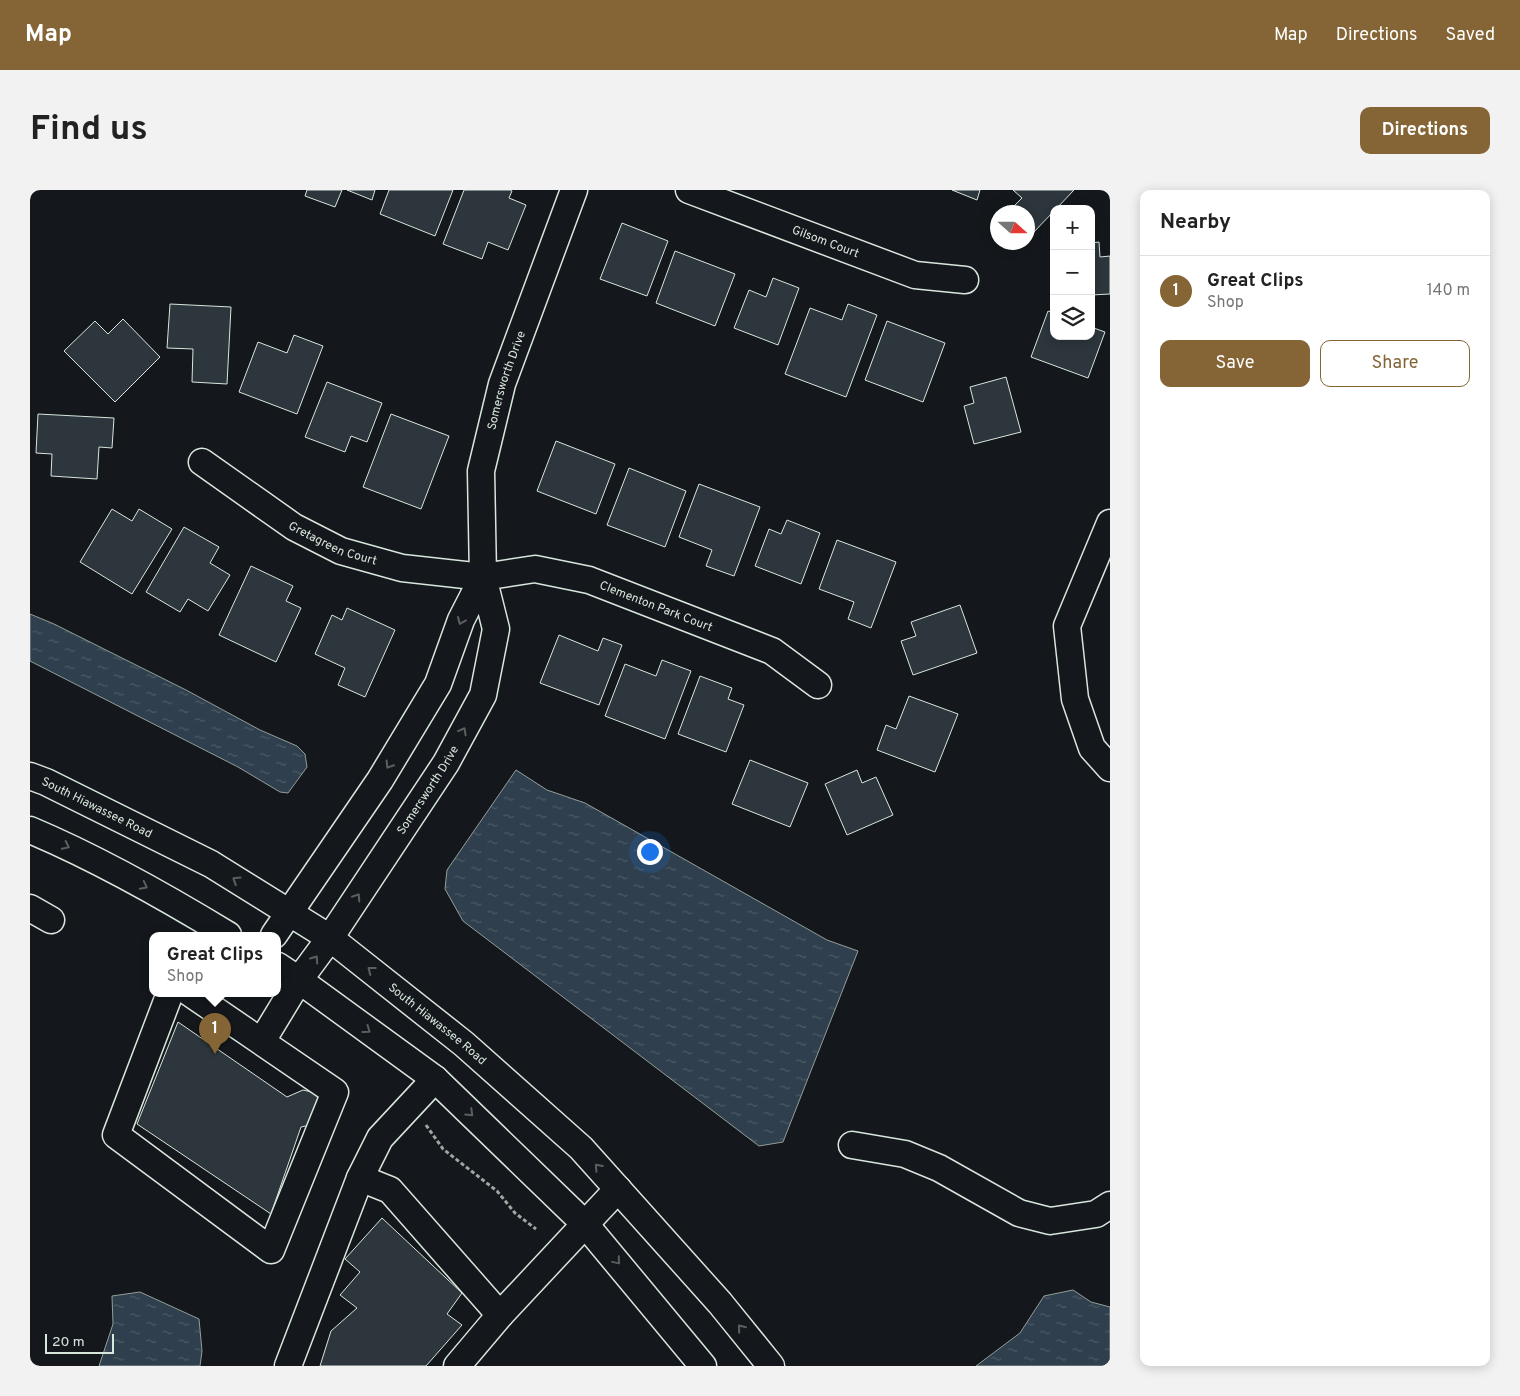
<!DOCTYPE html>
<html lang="en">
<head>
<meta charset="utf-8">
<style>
	:root { --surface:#fff; --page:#f2f2f2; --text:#222; --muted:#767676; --line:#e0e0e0; --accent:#856535 }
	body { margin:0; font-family:Overpass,sans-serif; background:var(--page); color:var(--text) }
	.controls { position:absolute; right:15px; top:15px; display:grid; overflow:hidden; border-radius:10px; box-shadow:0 2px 12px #0003 }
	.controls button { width:45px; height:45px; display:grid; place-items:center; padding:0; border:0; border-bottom:1px solid var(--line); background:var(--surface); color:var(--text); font:25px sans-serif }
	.compass { position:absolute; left:960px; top:15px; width:45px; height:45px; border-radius:50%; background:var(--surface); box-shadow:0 2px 12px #0003; rotate:111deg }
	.scale { position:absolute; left:15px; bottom:12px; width:69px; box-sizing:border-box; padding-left:5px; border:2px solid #d8e6dc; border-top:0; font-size:14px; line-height:18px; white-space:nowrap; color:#d8e6dc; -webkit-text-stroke:4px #14181c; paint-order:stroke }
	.you { position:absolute; left:619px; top:661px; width:18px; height:18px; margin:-12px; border:4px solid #fff; border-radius:50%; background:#1a73e8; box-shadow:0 0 0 8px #1a73e833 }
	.badge { display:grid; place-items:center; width:32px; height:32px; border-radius:50%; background:var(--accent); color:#fff; font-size:16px; font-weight:700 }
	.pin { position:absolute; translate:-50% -41px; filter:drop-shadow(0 1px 2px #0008) }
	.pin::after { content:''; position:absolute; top:26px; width:18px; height:15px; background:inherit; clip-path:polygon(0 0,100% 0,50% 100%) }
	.popup { position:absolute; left:119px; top:742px; width:132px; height:65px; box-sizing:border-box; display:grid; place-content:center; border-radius:10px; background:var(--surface); filter:drop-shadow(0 1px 4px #0005); font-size:16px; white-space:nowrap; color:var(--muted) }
	.popup b { font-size:19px; color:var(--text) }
	.popup::after { content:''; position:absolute; left:50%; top:100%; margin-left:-10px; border:10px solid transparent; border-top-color:var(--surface) }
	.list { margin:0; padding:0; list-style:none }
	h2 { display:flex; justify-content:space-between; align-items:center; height:65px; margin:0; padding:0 20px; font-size:21px }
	h2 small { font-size:16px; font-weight:400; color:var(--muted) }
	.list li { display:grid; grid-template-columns:32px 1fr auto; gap:15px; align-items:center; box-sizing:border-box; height:70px; padding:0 20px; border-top:1px solid var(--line) }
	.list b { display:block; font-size:19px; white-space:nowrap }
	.list p { margin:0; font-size:16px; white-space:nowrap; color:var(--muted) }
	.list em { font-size:16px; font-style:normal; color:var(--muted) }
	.actions { display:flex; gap:10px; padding:15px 20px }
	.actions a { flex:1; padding:11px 0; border:1px solid var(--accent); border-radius:10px; text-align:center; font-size:18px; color:var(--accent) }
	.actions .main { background:var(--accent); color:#fff }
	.icon { flex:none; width:28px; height:28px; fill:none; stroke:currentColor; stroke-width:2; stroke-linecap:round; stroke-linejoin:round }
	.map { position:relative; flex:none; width:1080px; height:1176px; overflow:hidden; border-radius:10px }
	header { display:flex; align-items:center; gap:30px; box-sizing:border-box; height:70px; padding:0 25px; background:var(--accent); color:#fff }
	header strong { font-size:24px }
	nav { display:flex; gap:28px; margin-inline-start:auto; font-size:18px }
	.intro { display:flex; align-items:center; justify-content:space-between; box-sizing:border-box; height:120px; padding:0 30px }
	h1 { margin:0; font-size:35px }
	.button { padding:12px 22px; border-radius:10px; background:var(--accent); color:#fff; font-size:18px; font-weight:700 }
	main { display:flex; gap:30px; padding:0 30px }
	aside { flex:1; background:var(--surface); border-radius:10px; box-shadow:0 2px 12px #0003 }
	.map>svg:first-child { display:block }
</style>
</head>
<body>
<header>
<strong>Map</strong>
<nav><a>Map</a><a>Directions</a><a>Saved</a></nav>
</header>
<div class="intro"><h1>Find us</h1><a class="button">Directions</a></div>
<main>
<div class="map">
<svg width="1080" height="1176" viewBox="0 0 1080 1176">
	<defs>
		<pattern id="water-ripples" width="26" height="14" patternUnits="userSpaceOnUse" patternTransform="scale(1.25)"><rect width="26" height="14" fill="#2f3f4d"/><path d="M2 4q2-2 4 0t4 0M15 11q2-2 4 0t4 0" fill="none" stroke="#4c5b66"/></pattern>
	</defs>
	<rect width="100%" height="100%" fill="#14181c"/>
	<path fill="url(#water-ripples)" stroke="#939e99" d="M0,424l24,10 132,66 74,40 37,16 8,8 2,13 -19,26 -8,-1 -42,-25 -208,-106z
		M486,580l31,20 38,13 242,137 31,11 -75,191 -24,4 -296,-225 -18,-32 2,-19z
		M1043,1100l18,12 19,5v59h-134l44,-33 24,-37z
		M110,1102l59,27 3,32 -2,15h-101l14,-42 -1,-28z"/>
	<path fill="#2c363c" stroke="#d8e6dc" d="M277,0h35l-7,17 -30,-11z
		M317,0h28l-3,10z
		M359,0h64l-18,46 -55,-22z
		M434,0h46l2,1 -3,7 17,7 -18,45 -20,-8 -6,17 -39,-15z
		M922,0h28l-3,10z
		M983,0h61l-18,19h-2v2l-23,24 -3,-3v-20h-20l14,-14z
		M592,33l46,18 -21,55 -47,-17z
		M1069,52l1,15 10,-1v38l-19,1v-52z
		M1022,55h2v47z
		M645,61l60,23 -20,52 -59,-23z
		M743,88l26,10 -21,57 -44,-17 15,-38 17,7z
		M140,114l61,3 -4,77 -35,-2 1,-33 -26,-1z
		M818,114l29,11 -31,82 -61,-23 25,-66 32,12z
		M1018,121l6,2v23h37v-9l14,5 -17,46 -57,-21z
		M93,129l37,38 -45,45 -51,-51 31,-30 13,13z
		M857,131l58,22 -22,59 -58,-22z
		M264,145l29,11 -26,68 -58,-22 19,-50 29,11z
		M976,187l15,55 -47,12 -10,-38 10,-3 -4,-16z
		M297,192l55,21 -15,39 -16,-6 -6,16 -40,-15z
		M8,224l76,4 -2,30 -13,-1 -2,32 -46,-3 1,-22 -16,-1z
		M361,224l58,22 -28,73 -58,-22z
		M526,251l59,23 -19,50 -59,-23z
		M599,278l57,23 -21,56 -58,-22z
		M669,294l61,23 -26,69 -28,-10 6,-16 -33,-13z
		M82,319l20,12 7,-12 33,20 -40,65 -52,-32z
		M757,330l33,13 -19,51 -46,-18 14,-37 12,5z
		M154,337l35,20 -9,16 20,12 -22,36 -20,-12 -8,13 -34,-20z
		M807,350l59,22 -25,66 -23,-9 6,-17 -35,-13z
		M221,376l42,20 -7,15 15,7 -25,54 -57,-27z
		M930,415l17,48 -64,22 -12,-34 15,-5 -5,-14z
		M317,418l48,22 -30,67 -27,-12 7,-17 -30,-14 17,-39 10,5z
		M529,445l39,16 5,-13 19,7 -23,60 -59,-22z
		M632,470l29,11 -26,68 -60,-23 20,-52 31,12z
		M670,486l32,12 -4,11 16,6 -18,47 -48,-18z
		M879,506l49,18 -23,58 -58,-22 9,-25 10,4z
		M720,570l58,23 -18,44 -58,-23z
		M827,580l5,13 14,-6 17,38 -46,20 -22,-51z
		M148,832l109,75 16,-7 17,4 -1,29 -18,4 -30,87 -134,-90z
		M352,1028l80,75 -15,21 15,11 -36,41h-106l11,-35 26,-23 -17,-13 20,-23 -15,-13z"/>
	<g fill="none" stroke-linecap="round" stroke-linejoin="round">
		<g stroke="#d8e6dc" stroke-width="29">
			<g id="minor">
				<path id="s1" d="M659,0l226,85 50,5"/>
				<path id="s2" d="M172,272l92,65 47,24 61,17 81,9 52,-8 54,11 183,71 46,34"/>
				<path d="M1080,333l-43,103 8,73 17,49 18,20"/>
				<path id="s3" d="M0,586l16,6 165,82 119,74 134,106 117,104 139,155 51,63"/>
				<path d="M0,640c69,29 134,66 198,105"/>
				<path d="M0,718l21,12"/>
				<path d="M244,745l106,-155 58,-96 23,-64 22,-43"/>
				<path d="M248,776l21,14 136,99 150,145 118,142"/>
				<path d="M140,803l-54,142 155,115 64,-158 -145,-99"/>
				<path id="s4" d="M232,851l37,-61 31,-42 116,-175 37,-68 13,-66 -13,-52 -2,-106 21,-87 72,-194"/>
				<path d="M405,889l-55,59 -20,40 30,12 110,125"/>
				<path d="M822,955l53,9 34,14 80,45 31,8 46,-7 14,-9"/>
				<path d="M258,1176l72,-188"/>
				<path d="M427,1176l43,-51 118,-126"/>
			</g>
		</g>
		<path stroke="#9da8a2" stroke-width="3" stroke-dasharray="4 2.5" stroke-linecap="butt" d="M396,935l17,24 54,42 18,22 21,16"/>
		<use href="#minor" stroke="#14181c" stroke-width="26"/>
	</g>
	<defs><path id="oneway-chevron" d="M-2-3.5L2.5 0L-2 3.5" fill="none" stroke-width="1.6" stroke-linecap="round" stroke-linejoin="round" transform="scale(1.25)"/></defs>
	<g stroke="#59605f">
		<use href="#oneway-chevron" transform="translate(431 431) rotate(113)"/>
		<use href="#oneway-chevron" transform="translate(433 541) rotate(-61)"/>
		<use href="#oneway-chevron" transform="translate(359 575) rotate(122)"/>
		<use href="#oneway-chevron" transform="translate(36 656) rotate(26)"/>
		<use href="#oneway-chevron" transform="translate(206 690) rotate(-148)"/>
		<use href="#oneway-chevron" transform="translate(114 696) rotate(27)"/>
		<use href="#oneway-chevron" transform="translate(327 707) rotate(-57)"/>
		<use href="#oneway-chevron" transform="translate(285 769) rotate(-55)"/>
		<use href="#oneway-chevron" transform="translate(341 780) rotate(-142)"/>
		<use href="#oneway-chevron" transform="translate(337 840) rotate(36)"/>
		<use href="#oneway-chevron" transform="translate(440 923) rotate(44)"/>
		<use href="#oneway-chevron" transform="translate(568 977) rotate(-132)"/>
		<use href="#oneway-chevron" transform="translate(587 1071) rotate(50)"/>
		<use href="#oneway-chevron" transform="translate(711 1138) rotate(-129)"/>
	</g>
	<g text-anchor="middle" stroke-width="4" stroke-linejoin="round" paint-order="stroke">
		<g font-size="12" fill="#d8e6dc" stroke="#14181c">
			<text dy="4" stroke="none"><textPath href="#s1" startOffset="146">Gilsom Court</textPath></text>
			<text dy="4" stroke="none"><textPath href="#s4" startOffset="732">Somersworth Drive</textPath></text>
			<text dy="4" stroke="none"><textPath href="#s2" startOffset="155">Gretagreen Court</textPath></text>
			<text dy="4" stroke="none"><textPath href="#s2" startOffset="490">Clementon Park Court</textPath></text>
			<text dy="4" stroke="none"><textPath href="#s4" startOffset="301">Somersworth Drive</textPath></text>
			<text dy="4" stroke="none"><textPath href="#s3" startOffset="74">South Hiawassee Road</textPath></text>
			<text dy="4" stroke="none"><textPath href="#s3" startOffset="479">South Hiawassee Road</textPath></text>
		</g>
	</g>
</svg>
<div class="controls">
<button>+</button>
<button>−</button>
<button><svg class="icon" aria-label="layers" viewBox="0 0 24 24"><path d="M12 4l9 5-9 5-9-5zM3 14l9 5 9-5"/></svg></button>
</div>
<svg class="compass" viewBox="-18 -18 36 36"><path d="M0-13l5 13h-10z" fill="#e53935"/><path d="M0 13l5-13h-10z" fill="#767676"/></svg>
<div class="scale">20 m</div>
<div class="you"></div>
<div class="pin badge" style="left:185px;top:864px">1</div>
<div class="popup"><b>Great Clips</b>Shop</div>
</div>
<aside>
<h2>Nearby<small></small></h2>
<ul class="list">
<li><span class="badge">1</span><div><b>Great Clips</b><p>Shop</p></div><em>140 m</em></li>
</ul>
<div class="actions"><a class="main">Save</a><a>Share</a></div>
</aside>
</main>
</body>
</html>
